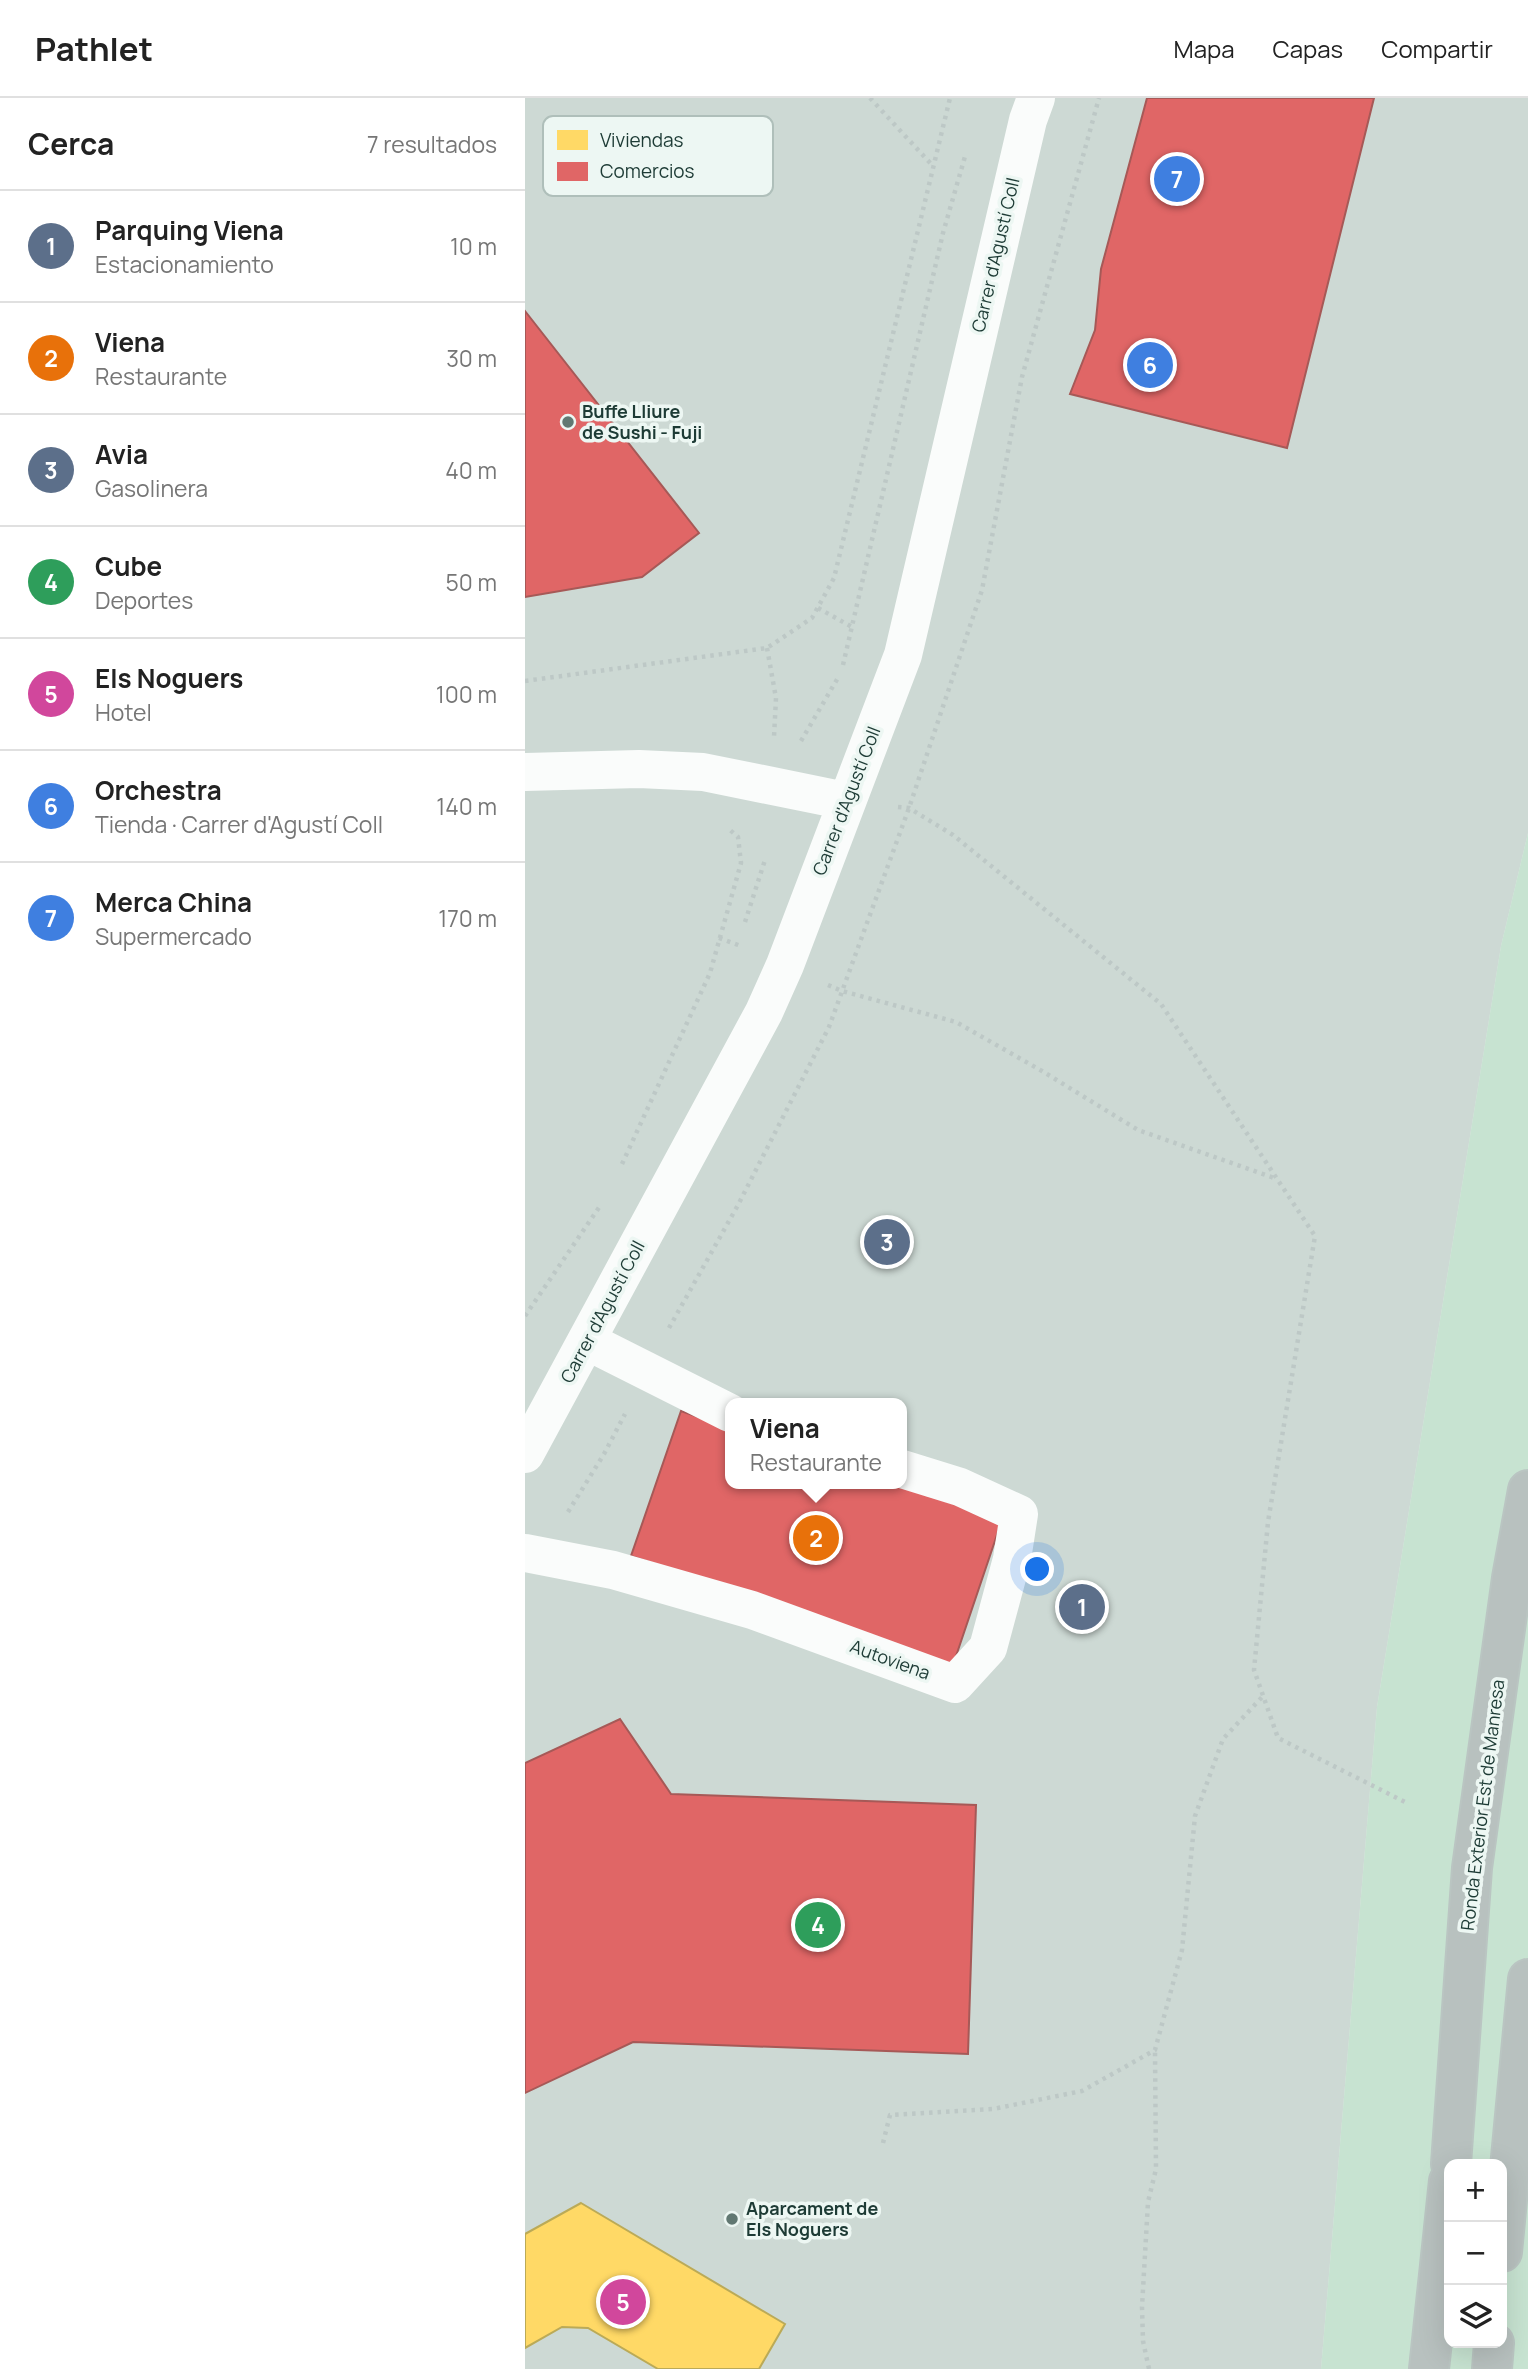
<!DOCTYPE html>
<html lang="es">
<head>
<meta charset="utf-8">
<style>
	:root { --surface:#fff; --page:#f6f6f6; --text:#222; --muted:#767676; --line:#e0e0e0; --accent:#2563eb }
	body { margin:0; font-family:Manrope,sans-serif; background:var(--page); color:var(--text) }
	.controls { position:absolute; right:21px; bottom:21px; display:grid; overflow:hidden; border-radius:14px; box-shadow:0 7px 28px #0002 }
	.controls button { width:63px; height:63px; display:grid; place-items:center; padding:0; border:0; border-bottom:2px solid var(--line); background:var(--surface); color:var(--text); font:35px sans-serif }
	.you { position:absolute; left:513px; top:1472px; width:24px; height:24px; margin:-18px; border:5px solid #fff; border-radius:50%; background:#1a73e8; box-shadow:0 0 0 10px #1a73e833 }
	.badge { display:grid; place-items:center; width:46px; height:46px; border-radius:50%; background:var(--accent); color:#fff; font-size:23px; font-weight:700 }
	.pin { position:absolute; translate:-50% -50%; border:4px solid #fff; box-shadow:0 2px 7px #0006 }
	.popup { position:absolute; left:200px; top:1300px; width:182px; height:91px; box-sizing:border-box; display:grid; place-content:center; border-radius:14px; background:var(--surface); filter:drop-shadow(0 2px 5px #0005); font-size:23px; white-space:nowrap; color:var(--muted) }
	.popup b { font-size:26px; color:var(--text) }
	.popup::after { content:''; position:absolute; left:50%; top:100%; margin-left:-14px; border:14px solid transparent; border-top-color:var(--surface) }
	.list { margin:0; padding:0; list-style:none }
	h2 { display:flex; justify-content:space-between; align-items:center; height:91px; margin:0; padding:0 28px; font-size:30px }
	h2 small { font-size:23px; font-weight:400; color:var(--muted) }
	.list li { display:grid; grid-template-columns:46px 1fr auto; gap:21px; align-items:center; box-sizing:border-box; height:112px; padding:0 28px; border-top:2px solid var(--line) }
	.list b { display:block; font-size:26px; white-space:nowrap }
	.list p { margin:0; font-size:23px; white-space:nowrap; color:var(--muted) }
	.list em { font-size:23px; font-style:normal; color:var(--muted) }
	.icon { flex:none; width:38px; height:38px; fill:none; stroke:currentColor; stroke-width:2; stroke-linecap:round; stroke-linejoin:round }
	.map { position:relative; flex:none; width:1003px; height:2271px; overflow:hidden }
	header { display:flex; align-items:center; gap:42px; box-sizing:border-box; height:98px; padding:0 35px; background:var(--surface); border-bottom:2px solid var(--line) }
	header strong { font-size:33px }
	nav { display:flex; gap:38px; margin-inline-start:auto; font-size:24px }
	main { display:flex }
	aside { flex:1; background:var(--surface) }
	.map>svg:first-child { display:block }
</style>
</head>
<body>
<header>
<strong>Pathlet</strong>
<nav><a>Mapa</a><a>Capas</a><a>Compartir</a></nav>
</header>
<main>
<aside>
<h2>Cerca<small>7 resultados</small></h2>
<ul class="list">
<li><span class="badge" style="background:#5c6f8a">1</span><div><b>Parquing Viena</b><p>Estacionamiento</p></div><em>10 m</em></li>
<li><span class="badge" style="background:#e8710a">2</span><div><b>Viena</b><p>Restaurante</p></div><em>30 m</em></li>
<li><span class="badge" style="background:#5c6f8a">3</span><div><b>Avia</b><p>Gasolinera</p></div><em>40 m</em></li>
<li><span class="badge" style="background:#2e9e5b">4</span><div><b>Cube</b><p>Deportes</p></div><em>50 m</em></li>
<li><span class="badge" style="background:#d1479c">5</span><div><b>Els Noguers</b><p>Hotel</p></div><em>100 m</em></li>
<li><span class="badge" style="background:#3f7fe0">6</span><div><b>Orchestra</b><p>Tienda · Carrer d'Agustí Coll</p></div><em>140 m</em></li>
<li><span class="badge" style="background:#3f7fe0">7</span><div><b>Merca China</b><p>Supermercado</p></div><em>170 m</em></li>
</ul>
</aside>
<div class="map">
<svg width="1003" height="2271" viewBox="0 0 1003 2271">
	<rect width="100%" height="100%" fill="#e0e8e4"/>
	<path fill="#cdd9d4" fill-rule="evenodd" d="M0,0h1003v735l-27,113 -124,761 -56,662h-796zM205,1305h172v81h-172z"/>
	<path fill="#c7e3d1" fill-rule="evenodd" d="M1003,735v1536h-207l56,-662 124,-761zM924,2066h53v179h-53z"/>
	<path fill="#ffd966" stroke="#bbaa57" stroke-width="2" d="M56,2105l204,121 -26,45h-101l-70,-41 -26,-1 -37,21v-114z"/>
	<path fill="#e06666" stroke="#a65957" stroke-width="2" d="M622,0h227l-87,350 -217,-54 25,-64 6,-61z
		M0,213l174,222 -57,44 -117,20z
		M156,1313l49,17v56h166l106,36 -49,145 -322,-109z
		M95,1621l51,75 305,11 -8,249 -335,-12 -108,51v-330z"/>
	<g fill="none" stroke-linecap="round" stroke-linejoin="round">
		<g stroke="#bac5c2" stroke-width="42">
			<path id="highway" d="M926,2066l21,-296 40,-290 16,-88
				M977,2154l26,-273
				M904,2271l20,-188
				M967,2271l2,-26"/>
		</g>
		<path stroke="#bdc8c6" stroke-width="4.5" stroke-dasharray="3.5 5" stroke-linecap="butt" d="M345,0l63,68
			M293,510l34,19
			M242,550l9,50 -2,39
			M318,567l100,-432 23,-80
			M0,583l242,-33 45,-30 22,-40 116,-480
			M276,643l38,-65
			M373,709l11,1 44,27 208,169 154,232 -47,286 -14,148 24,68 127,64
			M220,824l20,-62
			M194,840l22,8
			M303,887l14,6 114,31 86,49 96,59 139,49
			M97,1066l88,-191 31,-110 -3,-26 -8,-7
			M0,1218l75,-110
			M144,1230l69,-123 91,-178 80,-219 73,-218 40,-213 77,-279
			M43,1414l36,-58 21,-40
			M358,2045l7,-28 103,-6 89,-18 73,-41 27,-100 13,-134 28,-77 40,-43
			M624,2271l-6,-28 -1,-34 6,-105 8,-33 -1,-118"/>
		<path stroke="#fafcfb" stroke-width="38" d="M0,674l114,-3 64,3 143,29
			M62,1243l143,72
			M0,1356l239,-442 21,-47 118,-310 125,-535 8,-22
			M0,1455l88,17 139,40 203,74 33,-36 24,-89 7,-45 -59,-27 -58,-18"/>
		<use href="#highway" stroke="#b8c1bf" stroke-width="38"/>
	</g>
	<g fill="#617872" stroke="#edf7f3" stroke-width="2.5">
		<circle cx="43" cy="324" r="7"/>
		<circle cx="207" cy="2121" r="7"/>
	</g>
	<g text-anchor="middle" stroke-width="7" stroke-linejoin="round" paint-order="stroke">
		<g font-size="18" fill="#1d3b35" stroke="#edf7f3">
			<text transform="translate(471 157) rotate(-77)" y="6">Carrer d'Agustí Coll</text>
			<text transform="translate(322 703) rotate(-69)" y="6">Carrer d'Agustí Coll</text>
			<text transform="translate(78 1214) rotate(-62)" y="6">Carrer d'Agustí Coll</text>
			<text transform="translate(365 1562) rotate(20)" y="6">Autoviena</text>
			<text transform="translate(958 1707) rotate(-83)" y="6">Ronda Exterior Est de Manresa</text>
		</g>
		<g font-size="18" font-weight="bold" fill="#1d3b35" stroke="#edf7f3" text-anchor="start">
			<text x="57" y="320">Buffe Lliure<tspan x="57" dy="21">de Sushi - Fuji</tspan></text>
			<text x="221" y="2117">Aparcament de<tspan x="221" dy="21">Els Noguers</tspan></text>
		</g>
	</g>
	<rect x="18" y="18" width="230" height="80" rx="10" fill="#edf7f3" stroke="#afbfba" stroke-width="2"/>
	<rect x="32" y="32" width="31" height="20" fill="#ffd966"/>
	<rect x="32" y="64" width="31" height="19" fill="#e06666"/>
	<g font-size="19" fill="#1d3b35">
		<text x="75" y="49">Viviendas</text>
		<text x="75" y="80">Comercios</text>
	</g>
</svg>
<div class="controls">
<button>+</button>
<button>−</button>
<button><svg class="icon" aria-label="layers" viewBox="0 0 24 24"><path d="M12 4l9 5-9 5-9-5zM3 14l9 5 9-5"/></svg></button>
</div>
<div class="you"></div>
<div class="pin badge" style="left:557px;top:1509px;background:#5c6f8a">1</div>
<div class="pin badge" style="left:291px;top:1440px;background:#e8710a">2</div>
<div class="popup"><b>Viena</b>Restaurante</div>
<div class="pin badge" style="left:362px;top:1144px;background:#5c6f8a">3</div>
<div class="pin badge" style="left:293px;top:1827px;background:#2e9e5b">4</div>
<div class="pin badge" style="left:98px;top:2204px;background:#d1479c">5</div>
<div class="pin badge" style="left:625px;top:267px;background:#3f7fe0">6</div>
<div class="pin badge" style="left:652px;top:81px;background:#3f7fe0">7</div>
</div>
</main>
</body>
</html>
